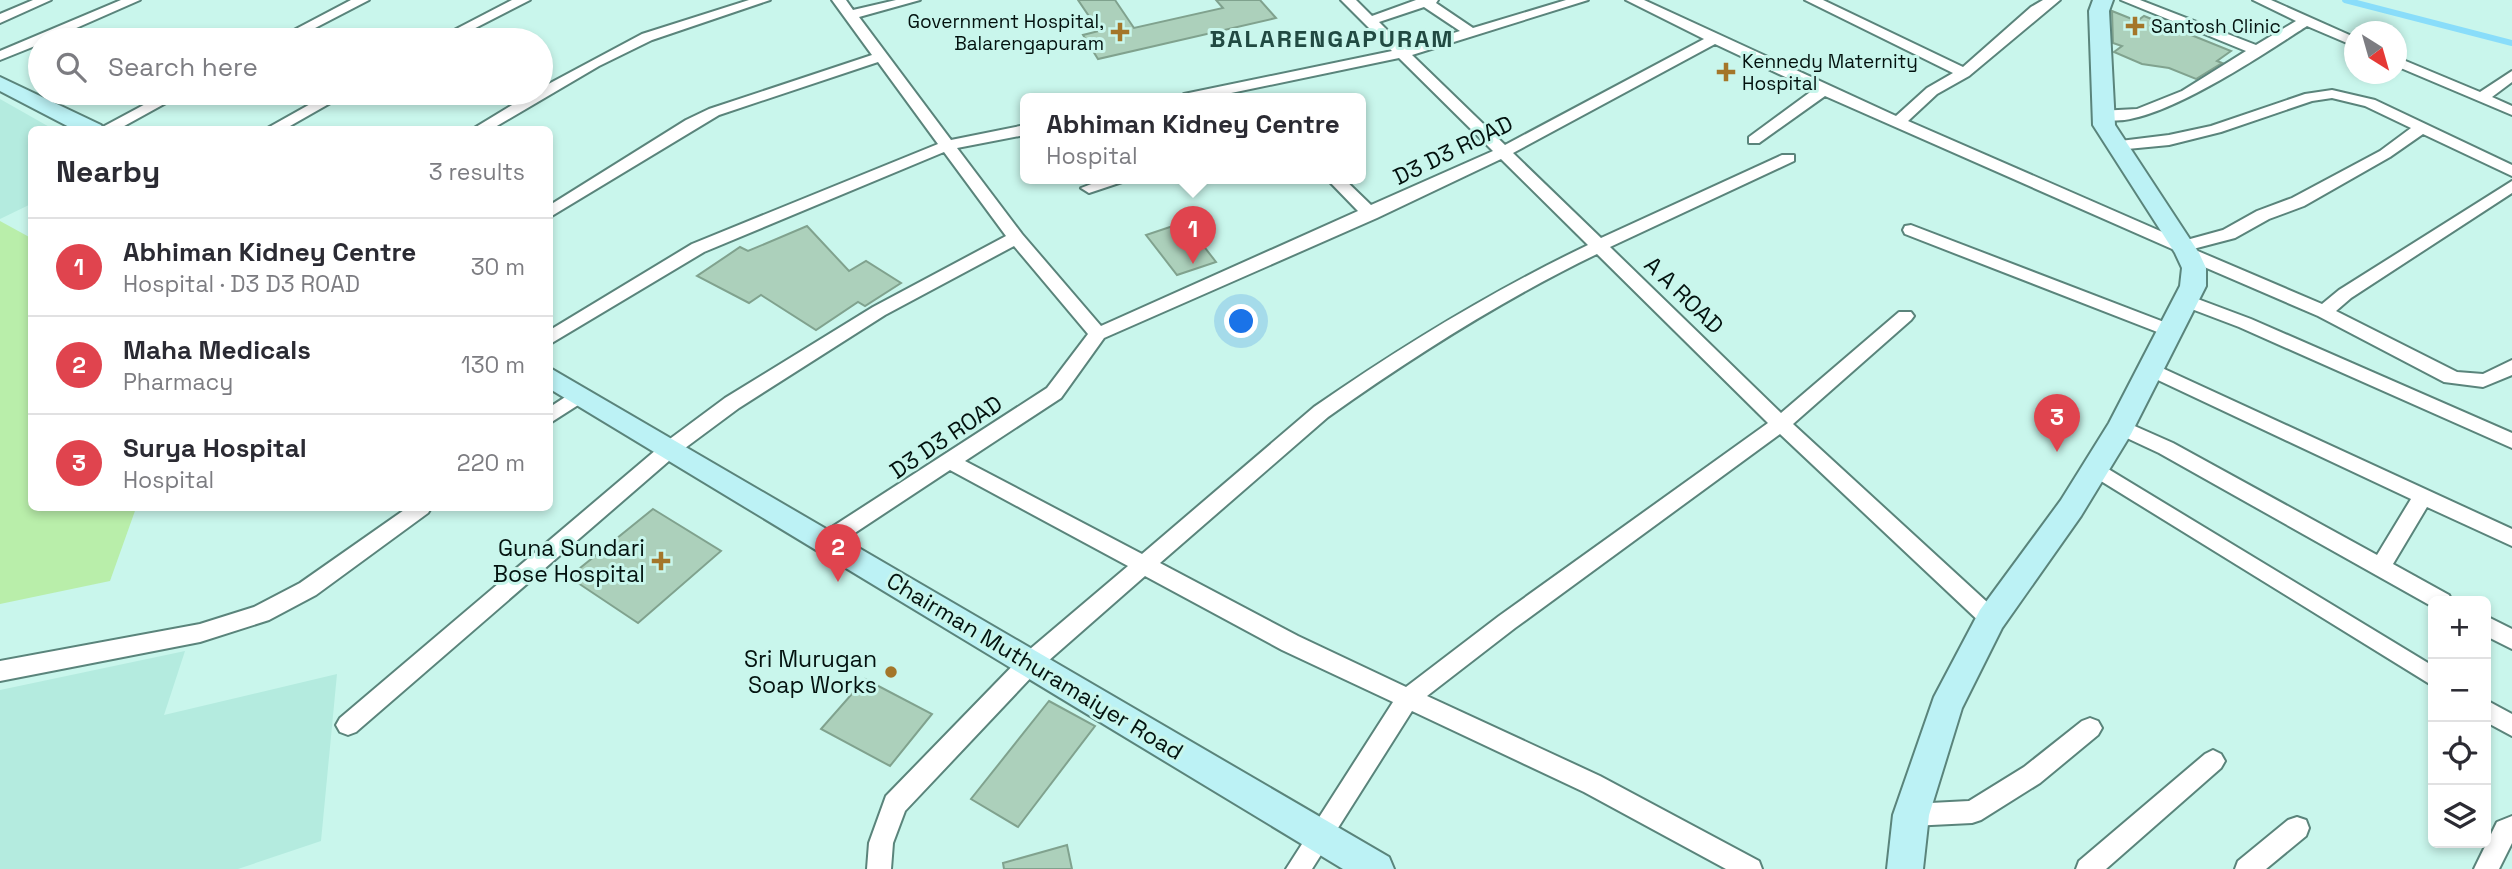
<!DOCTYPE html>
<html lang="en">
<head>
<meta charset="utf-8">
<style>
	:root { --surface:#fff; --page:#f7f7f7; --text:#2b2b33; --muted:#7c7c81; --line:#e1e1e2; --accent:#d93025 }
	body { margin:0; font-family:"Space Grotesk",sans-serif; background:var(--page); color:var(--text) }
	.controls { position:absolute; right:21px; bottom:21px; display:grid; overflow:hidden; border-radius:10px; box-shadow:0 4px 10px #0003 }
	.controls button { width:63px; height:63px; display:grid; place-items:center; padding:0; border:0; border-bottom:2px solid var(--line); background:var(--surface); color:var(--text); font:35px sans-serif }
	.compass { position:absolute; left:2344px; top:21px; width:63px; height:63px; border-radius:50%; background:var(--surface); box-shadow:0 4px 10px #0003; rotate:143deg }
	.you { position:absolute; left:1242px; top:322px; width:24px; height:24px; margin:-18px; border:5px solid #fff; border-radius:50%; background:#1a73e8; box-shadow:0 0 0 10px #1a73e833 }
	.badge { display:grid; place-items:center; width:46px; height:46px; border-radius:50%; background:var(--accent); color:#fff; font-size:23px; font-weight:700 }
	.pin { position:absolute; translate:-50% -58px; filter:drop-shadow(0 2px 4px #0008) }
	.pin::after { content:''; position:absolute; top:37px; width:24px; height:21px; background:inherit; clip-path:polygon(0 0,100% 0,50% 100%) }
	.popup { position:absolute; left:1020px; top:93px; width:346px; height:91px; box-sizing:border-box; display:grid; place-content:center; border-radius:10px; background:var(--surface); filter:drop-shadow(0 2px 5px #0005); font-size:23px; white-space:nowrap; color:var(--muted) }
	.popup b { font-size:26px; color:var(--text) }
	.popup::after { content:''; position:absolute; left:50%; top:100%; margin-left:-14px; border:14px solid transparent; border-top-color:var(--surface) }
	.list { margin:0; padding:0; list-style:none }
	h2 { display:flex; justify-content:space-between; align-items:center; height:91px; margin:0; padding:0 28px; font-size:30px }
	h2 small { font-size:23px; font-weight:400; color:var(--muted) }
	.list li { display:grid; grid-template-columns:46px 1fr auto; gap:21px; align-items:center; box-sizing:border-box; height:98px; padding:0 28px; border-top:2px solid var(--line) }
	.list b { display:block; font-size:26px; white-space:nowrap }
	.list p { margin:0; font-size:23px; white-space:nowrap; color:var(--muted) }
	.list em { font-size:23px; font-style:normal; color:var(--muted) }
	.icon { flex:none; width:38px; height:38px; fill:none; stroke:currentColor; stroke-width:2; stroke-linecap:round; stroke-linejoin:round }
	.map { position:relative; flex:none; width:2512px; height:869px; overflow:hidden }
	.search { position:absolute; background:var(--surface); box-shadow:0 4px 10px #0003; left:28px; top:28px; width:525px; height:77px; display:flex; align-items:center; gap:18px; box-sizing:border-box; padding:0 24px; border-radius:38px; color:var(--muted); font-size:26px }
	.panel { position:absolute; background:var(--surface); box-shadow:0 4px 10px #0003; left:28px; top:126px; width:525px; height:385px; border-radius:10px }
	.map>svg:first-child { display:block }
</style>
</head>
<body>
<div class="map">
<svg width="2512" height="869" viewBox="0 0 2512 869">
	<rect width="100%" height="100%" fill="#c9f6ec"/>
	<path fill="#b4ebdf" d="M0,99l53,30 -21,1 -1,74 -31,15z
		M185,651l-21,64 173,-41 -16,167 -83,28h-238v-179z"/>
	<path fill="#b9eeaa" d="M0,221l31,17 1,270h104l-26,73 -110,23z"/>
	<g fill="none" stroke-linecap="round" stroke-linejoin="round">
		<path stroke="#89ddfa" stroke-width="6" d="M2345,0l167,43"/>
	</g>
	<path fill="#acd0bb" stroke="#80a28e" stroke-width="2" d="M1078,0h37l19,28 89,-20 -7,-8h44l16,18 -178,41 -15,-24 16,-4z
		M2112,11l25,10 7,-5 87,35 -14,10 5,2 -26,16 -27,-11 -27,-4 -28,-12 8,-6 -9,-3z
		M1185,222l31,40 -39,13 -31,-40z
		M807,226l42,45 17,-10 35,22 -36,23 -7,-4 -42,28 -55,-35 -12,8 -52,-27 43,-29 8,4z
		M653,509l68,42 -83,72 -69,-46z
		M865,679l67,35 -42,52 -69,-37z
		M1049,701l46,25 -77,101 -47,-28z
		M1067,845l5,24h-68l-1,-6z"/>
	<g fill="none" stroke-linecap="round" stroke-linejoin="round">
		<g stroke="#5a847b" stroke-width="4">
			<path id="street" d="M33,0h18l-51,23v-9z
				M121,0h19l-91,40h-9v4l-40,16v-9z
				M351,0h18l-77,40h-17z
				M512,0h18l-78,40h-17z
				M749,0h21l-118,40 -53,26 -109,64h-19l61,-37h9v-5l101,-54z
				M832,0h14l7,10 43,-10h24l-61,17 92,123 74,-15v10l-68,13 65,86 79,92 257,-115 -32,-33h17l28,27 122,-54 -94,-93 -192,40h-30l7,-4 208,-43 -51,-51h15l16,16 44,-16h22l-2,3 37,25 93,-28h22l-176,55 93,90 199,-106 -78,-39h18l252,116 31,-28 26,-15 -148,-73h18l140,67 68,-60 12,-7h17l-91,76 -32,18 -29,27 275,120 40,-11 34,-19 35,-13 88,-47 31,-23 -46,-22 -33,-8 -20,3 -91,31 -52,13 -52,5 -8,-5 3,-3 57,-7 42,-9 94,-32 27,-4 43,10 137,65v11l-89,-42 -33,23 -86,49 -35,13 -34,19 -42,11 129,55 17,-14 173,-109v12l-161,105 -15,13 121,61 26,2 29,-14v15l-29,12 -39,-5 -126,-66 -137,-59 -2,-5 -354,-156 -66,47h-10v-6l64,-47 -98,-46 -202,109 88,85 181,-83h12v6l-184,86 171,166 118,-101h12l3,4 -3,4 -118,104 206,189 3,6 -3,6 -8,3 -8,-3 -203,-191 -265,194 -88,68 173,80 159,85 3,8h-36l-142,-77 -172,-81 -100,158h-26l107,-167 -111,-52 -137,-74 -106,93 -134,142 -12,32 -2,26h-24l2,-26 17,-47 137,-141 105,-89 -178,-96 -118,78h-14l-3,-6 3,-6 229,-148 41,-54 -74,-88 -129,69 -146,93 -62,46 -321,278 -8,3 -8,-3 -4,-7 4,-7 323,-274 62,-46 148,-91 133,-71 -62,-84 -240,100 -154,92v-14l142,-86 246,-100 -60,-82 -159,53 -169,102v-12l136,-85 23,-11 163,-54zM1424,7l36,24 -55,17 -26,-26zM1501,159l87,86c-96,46 -186,101 -274,162l-172,147 -177,-93 96,-63 43,-60 273,-120zM1597,254l171,169 -269,193 -93,71 -108,-51 -138,-73 168,-146c86,-61 174,-117 269,-163z
				M2121,0h19l116,45 40,-24 -43,-21h18l83,37v9l-47,-20c-33,21 -177,121 -211,88l3,-3 38,-2 45,-18 64,-40z
				M2396,57l84,35 32,-21v11l-20,15 20,9v9l-116,-49z
				M166,93h18l-67,37h-20z
				M330,93h18l-65,37h-19z
				M1107,178h27l-45,15 -8,-5z
				M1911,225l266,102 3,4 -9,6 -6,-2 -260,-101 -2,-4 2,-4z
				M2187,295l64,24 261,114v15l-273,-121 -58,-22 -3,-4z
				M2149,362l363,167v17l-85,-39 -34,57 56,31 3,6h-19v6l-274,-154 -45,-21 -3,-5 10,-7 52,23 204,112 34,-56 -268,-126 -3,-5 3,-5z
				M579,388l7,2 2,5 -2,5 -36,23v-16z
				M2095,461l338,205v20l-345,-213 -3,-5 3,-5z
				M407,508h24l-3,5 -112,82 -47,25 -69,22 -200,39v-20l200,-37 54,-17 46,-24z
				M2486,616l26,13v20l-26,-13z
				M2486,700l26,14v22l-26,-14z
				M2090,718l8,3 4,7 -4,7 -58,48 -59,37 -9,3 -61,3 -9,-3 -3,-8 3,-8 9,-3 58,-3 55,-34 58,-46z
				M2213,750l8,4 4,7 -4,7 -115,101h-30l3,-8 126,-107z
				M2512,816v27l-13,26h-25l23,-47z
				M2297,817l9,3 3,8 -3,8 -40,33h-31l3,-8 50,-41z"/>
		</g>
		<g stroke="#5a847b" stroke-width="4">
			<path id="secondary" d="M2093,0h20l-4,11 6,114 84,128 7,15v18l-75,148 -50,82 -79,112 -40,80 -33,107 -6,54h-36l6,-54 41,-118 46,-87 81,-110 48,-77 71,-137 2,-18 -7,-15 -82,-128 -4,-114z
				M0,77l101,48 3,5h-29l-75,-39z
				M550,368l839,489 5,12h-51l-793,-480z"/>
		</g>
		<use href="#street" fill="#fff" fill-rule="evenodd"/>
		<use href="#secondary" fill="#bcf2f5" fill-rule="evenodd"/>
	</g>
	<g fill="#a47629" stroke="#c9f6ec" stroke-width="2.5">
		<path d="M2131.5 15.5h7v7h7v7h-7v7h-7v-7h-7v-7h7z"/>
		<path d="M1116.5 21.5h7v7h7v7h-7v7h-7v-7h-7v-7h7z"/>
		<path d="M1722.5 61.5h7v7h7v7h-7v7h-7v-7h-7v-7h7z"/>
		<path d="M657.5 550.5h7v7h7v7h-7v7h-7v-7h-7v-7h7z"/>
		<circle cx="891" cy="672" r="7"/>
	</g>
	<g text-anchor="middle" stroke-width="6" stroke-linejoin="round" paint-order="stroke">
		<g font-size="19" fill="#03120f" stroke="#c9f6ec" text-anchor="start">
			<text x="1104" y="28" text-anchor="end">Government Hospital,<tspan x="1104" dy="22">Balarengapuram</tspan></text>
			<text x="2151" y="33">Santosh Clinic</text>
			<text x="1742" y="68">Kennedy Maternity<tspan x="1742" dy="22">Hospital</tspan></text>
		</g>
		<g font-size="23" fill="#03120f" stroke="#c9f6ec">
			<text transform="translate(1453 150) rotate(-26)" y="8">D3 D3 ROAD</text>
			<text transform="translate(1684 295) rotate(44)" y="8">A A ROAD</text>
			<text transform="translate(946 437) rotate(-34)" y="8">D3 D3 ROAD</text>
			<text transform="translate(1035 666) rotate(31)" y="8">Chairman Muthuramaiyer Road</text>
		</g>
		<g font-size="23" fill="#03120f" stroke="#c9f6ec" text-anchor="end">
			<text x="645" y="556">Guna Sundari<tspan x="645" dy="26">Bose Hospital</tspan></text>
			<text x="877" y="667">Sri Murugan<tspan x="877" dy="26">Soap Works</tspan></text>
		</g>
		<g font-size="24" font-weight="bold" letter-spacing="2" fill="#214a42" stroke="#c9f6ec">
			<text x="1332" y="47">BALARENGAPURAM</text>
		</g>
	</g>
</svg>
<div class="controls">
<button>+</button>
<button>−</button>
<button><svg class="icon" aria-label="locate" viewBox="0 0 24 24"><circle cx="12" cy="12" r="6"/><path d="M12 2v4M12 18v4M2 12h4M18 12h4"/></svg></button>
<button><svg class="icon" aria-label="layers" viewBox="0 0 24 24"><path d="M12 4l9 5-9 5-9-5zM3 14l9 5 9-5"/></svg></button>
</div>
<svg class="compass" viewBox="-18 -18 36 36"><path d="M0-13l5 13h-10z" fill="#e53935"/><path d="M0 13l5-13h-10z" fill="#7c7c81"/></svg>
<div class="you"></div>
<div class="pin badge" style="left:1193px;top:264px;background:#e0444e">1</div>
<div class="popup"><b>Abhiman Kidney Centre</b>Hospital</div>
<div class="pin badge" style="left:838px;top:582px;background:#e0444e">2</div>
<div class="pin badge" style="left:2057px;top:452px;background:#e0444e">3</div>
<div class="search"><svg class="icon" aria-label="search" viewBox="0 0 24 24"><circle cx="10" cy="10" r="6"/><path d="M15 15l6 6"/></svg>Search here</div>
<section class="panel">
<h2>Nearby<small>3 results</small></h2>
<ul class="list">
<li><span class="badge" style="background:#e0444e">1</span><div><b>Abhiman Kidney Centre</b><p>Hospital · D3 D3 ROAD</p></div><em>30 m</em></li>
<li><span class="badge" style="background:#e0444e">2</span><div><b>Maha Medicals</b><p>Pharmacy</p></div><em>130 m</em></li>
<li><span class="badge" style="background:#e0444e">3</span><div><b>Surya Hospital</b><p>Hospital</p></div><em>220 m</em></li>
</ul>
</section>
</div>
</body>
</html>
